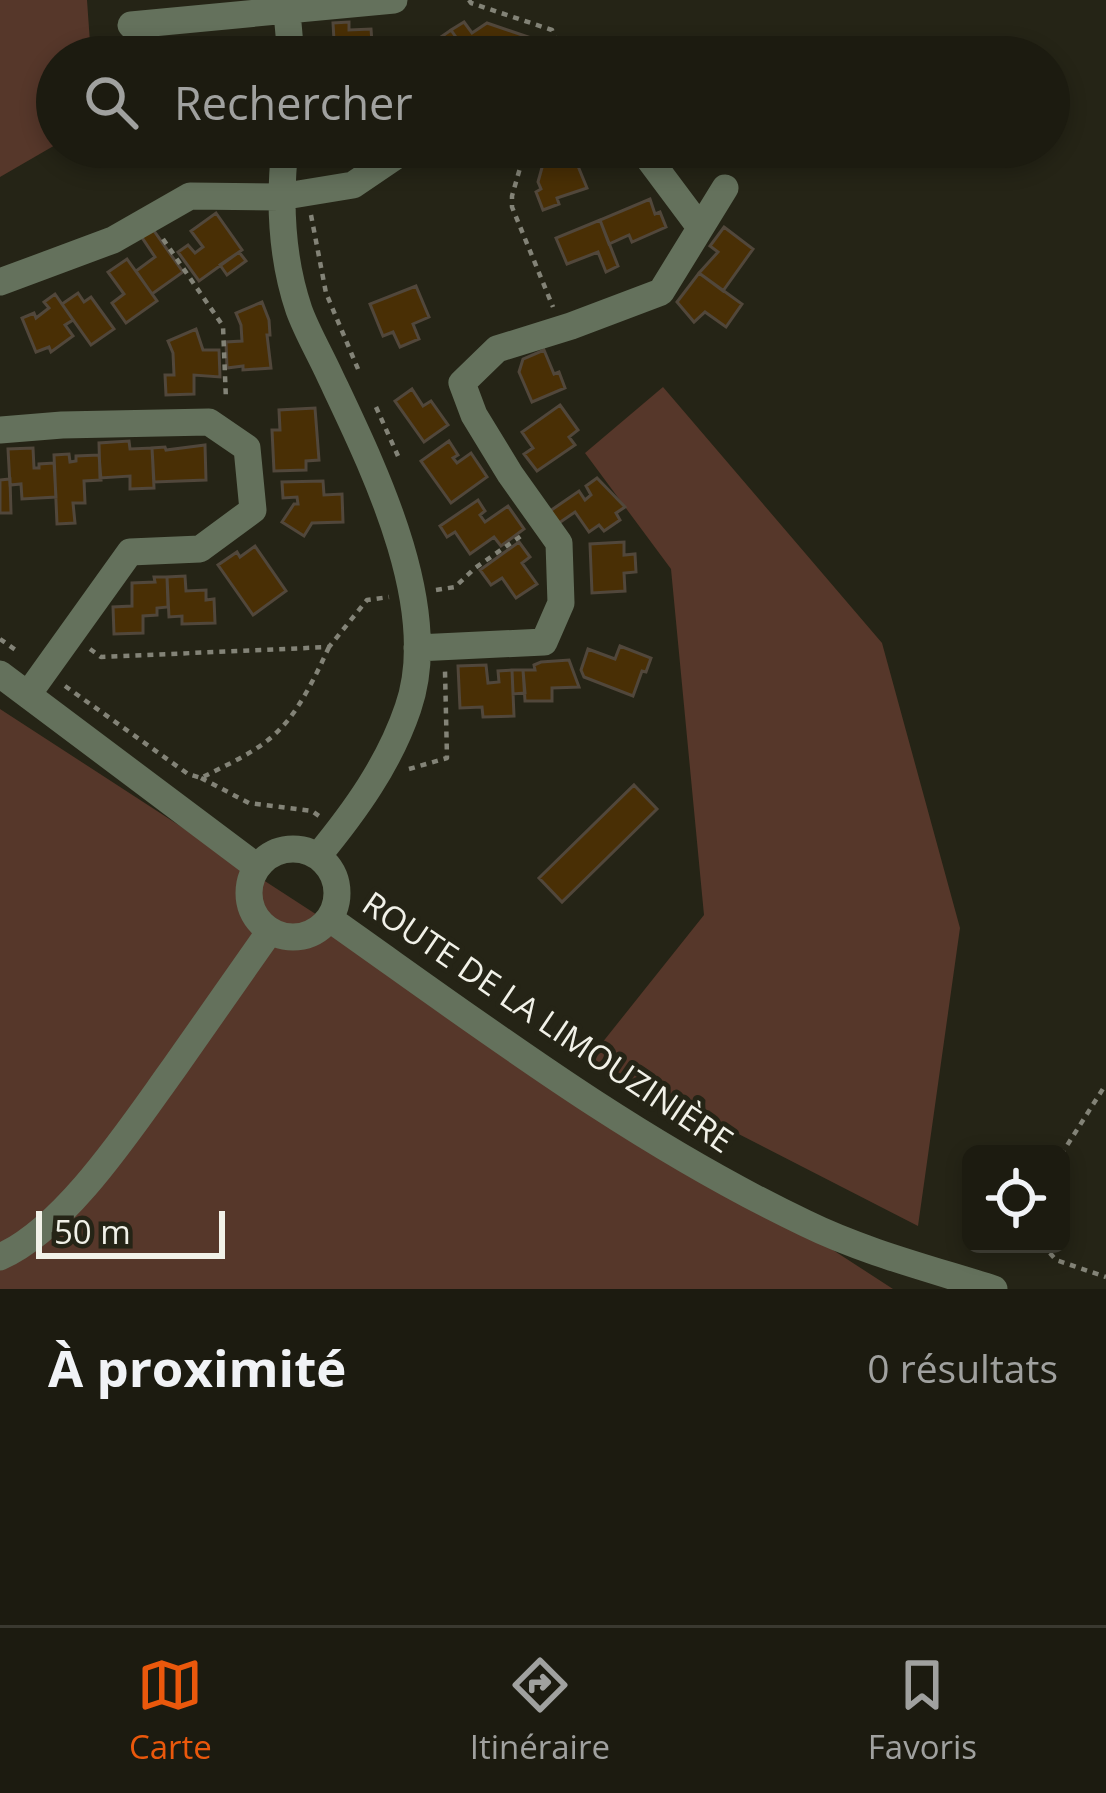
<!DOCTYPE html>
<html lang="fr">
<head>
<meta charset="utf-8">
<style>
	:root { --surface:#1c1b10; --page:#252419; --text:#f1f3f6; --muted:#a0a19f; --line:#3a3930; --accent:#ea580c }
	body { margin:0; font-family:"Open Sans",sans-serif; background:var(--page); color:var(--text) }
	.controls { position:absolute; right:36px; bottom:36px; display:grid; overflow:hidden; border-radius:18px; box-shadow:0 6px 18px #0003 }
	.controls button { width:108px; height:108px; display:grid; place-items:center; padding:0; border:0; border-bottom:3px solid var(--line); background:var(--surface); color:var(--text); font:60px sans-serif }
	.scale { position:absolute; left:36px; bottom:30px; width:189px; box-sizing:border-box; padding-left:12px; border:6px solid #f1f1e8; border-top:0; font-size:33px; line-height:42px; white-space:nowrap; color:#f1f1e8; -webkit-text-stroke:9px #252416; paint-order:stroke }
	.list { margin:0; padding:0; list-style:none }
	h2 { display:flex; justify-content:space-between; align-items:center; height:156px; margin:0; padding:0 48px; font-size:51px }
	h2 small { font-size:39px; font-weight:400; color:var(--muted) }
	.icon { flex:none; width:66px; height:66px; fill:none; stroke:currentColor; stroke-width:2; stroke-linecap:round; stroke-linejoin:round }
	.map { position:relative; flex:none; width:1106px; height:1289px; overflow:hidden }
	.search { position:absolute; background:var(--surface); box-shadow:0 6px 18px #0003; left:36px; right:36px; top:36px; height:132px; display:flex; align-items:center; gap:30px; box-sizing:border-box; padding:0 42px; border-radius:66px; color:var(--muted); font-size:45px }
	.sheet { height:336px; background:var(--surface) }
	nav { display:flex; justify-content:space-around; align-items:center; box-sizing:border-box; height:168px; border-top:3px solid var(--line); background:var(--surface); font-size:33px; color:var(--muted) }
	nav a { display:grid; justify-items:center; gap:6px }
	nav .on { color:var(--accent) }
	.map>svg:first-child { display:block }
</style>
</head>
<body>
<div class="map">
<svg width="1106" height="1289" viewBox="0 0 1106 1289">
	<rect width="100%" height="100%" fill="#252416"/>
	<path fill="#56372a" d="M0,0h87l4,57h-34v87l-57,33z
		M663,387l219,256 78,285 -42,298 -328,-168 114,-143 -33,-346 -86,-116z
		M0,709l893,580h-893z"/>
	<path fill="#492f05" stroke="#51473b" stroke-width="3" d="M349,22v8l22,-1 2,28h-38l-2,-34z
		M464,22l8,11 15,-10 47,16 -6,18h-58l-19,-27z
		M451,30l14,20 -9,7h-26l15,-13 -4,-7z
		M418,40v17h-34v-15z
		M573,154l14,34 -30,10 2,6 -16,6 -7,-18 5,-3 -3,-7 5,-18z
		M650,199l5,15 5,-2 6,15 -34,15 -3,-7 -20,9 -9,-24z
		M216,213l26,37 -43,31 -21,-29 10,-7 7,8 8,-6 -12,-16z
		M600,220l18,46 -12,6 -8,-20 -31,12 -11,-26z
		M724,227l29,22 -30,42 -24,-18 19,-21 -8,-6z
		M152,228l31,44 -31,22 -16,-23 19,-14 -14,-21z
		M239,252l7,9 -19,14 -7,-10z
		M127,259l30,42 -31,22 -14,-20 12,-9 -16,-22z
		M699,273l43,31 -16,23 -21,-15 -11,10 -17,-20z
		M416,286l13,31 -16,7 6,15 -19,8 -7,-15 -10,4 -13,-32z
		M78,293l6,9 7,-5 23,32 -23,16 -29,-41z
		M55,294l18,26 -8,5 8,11 -22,16 -2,-5 -13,5 -14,-34 12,-5 2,5 13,-10 -5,-6z
		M262,302l7,18 1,15h-3l4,33 -28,2v-4l-16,2 -1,-26 16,-1 -1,-16 -5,-12z
		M196,329l7,21h16l1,27 -26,-2v19l-28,1 -1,-20h9l-1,-22 -5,-12z
		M544,350l10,24 5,-2 6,16 -33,14 -13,-30 4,-13z
		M412,389l11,17 8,-5 17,24 -24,17 -29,-41z
		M560,405l18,25 -9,7 6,8 -38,26 -13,-17 9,-6 -11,-16z
		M315,408l4,52 -13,1v9l-32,1 -2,-41h8l-1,-20z
		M129,441l1,8 22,-1 2,40 -24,1v-13l-30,2 -1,-35z
		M449,441l9,14 -5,3 4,5 14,-10 16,24 -36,26 -30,-42z
		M205,445l1,35 -52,2 -2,-34 13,-1 1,3z
		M33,448l1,20h5v-4l15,-1 2,34 -34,2 -1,-15 -11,1 -2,-36z
		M69,454l1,8 6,-1v-5l23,-1 2,25 -17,1 1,22h-12l2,20 -18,1 -3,-69z
		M597,478l28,29 -9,6 4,7 -16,11 -5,-6 -10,7 -14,-20 -16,11 -9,-12 29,-20 6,9 6,-5 -5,-9z
		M10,479l1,34h-11v-33z
		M323,481l1,14 18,-1 1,28 -31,1 -8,13 -22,-14 12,-18h4l-1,-7 -14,1 -1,-16z
		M478,500l7,11 -5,4 5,7 23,-16 16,23 -23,17 -7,-9 -24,17 -15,-22 -8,5 -7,-11z
		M519,542l11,15 -8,6 15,21 -21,14 -14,-20 -11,7 -11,-15z
		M624,542v13l11,-1 1,18 -12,1 1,18 -33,2 -2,-49z
		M255,546l31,45 -33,24 -35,-50 19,-13 3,5z
		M185,576l1,15 20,-1v10l8,-1 1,24 -33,1v-8l-13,1 -2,-40z
		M154,577h13l1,30 -11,1v7l-14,1v17l-29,1 -1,-27 19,-1v-23l23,-1z
		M620,646l31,12 -5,14 -4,-1 -9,25 -49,-19 -3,-7 7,-21 27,10z
		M569,660l10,27 -27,1v13h-27l-2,-31h12l-1,-5 7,-3z
		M486,665l2,18 11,-1 -1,-11 14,-1 2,46 -31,1 -1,-10 -22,1 -2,-42z
		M512,670h11l2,23 -12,1z
		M634,785l23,24 -95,93 -23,-24z"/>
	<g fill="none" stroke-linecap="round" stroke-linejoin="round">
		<path stroke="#838377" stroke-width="4.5" stroke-dasharray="6 6" stroke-linecap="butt" d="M469,0l2,3 81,27 3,8 -5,19
			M526,147l-14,49v11l41,100
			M312,167l2,-20
			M311,215l15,78 32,76
			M163,239l60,87 3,74
			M376,407l22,49
			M436,590l19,-3 20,-19 46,-32
			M0,639l17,12
			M90,649l11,8 228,-10 38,-47 22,-3
			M65,686l123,88 13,4c27,-14 59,-27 80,-50 19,-19 37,-57 48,-81
			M409,769l38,-11 -2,-87
			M201,778l48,25 63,8 7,5
			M1061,1155l45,-71
			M1042,1244l14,16 50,17"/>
		<path stroke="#64715c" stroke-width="27" d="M283,0l4,12 4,45
			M131,25l263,-25
			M285,147c-6,55 -4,110 14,163 8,22 21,44 31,66 43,91 113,231 78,332 -19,56 -53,103 -90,148
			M640,147l59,79
			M0,282l113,-42 77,-44 90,1 73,-12 56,-38
			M0,430l62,-5 147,-3 38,26 6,62 -53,39 -70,3 -101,141
			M417,648l127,-6 17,-39 -2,-60 -49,-69 -36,-59 -12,-32 35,-34 74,-23 90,-34 64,-104
			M0,674l257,193
			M249 893a44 44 0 1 1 88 0a44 44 0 1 1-88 0Z
			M330,919c153,108 305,223 475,304 59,29 126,46 189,66
			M0,1257c66,-29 132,-131 174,-189 32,-46 64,-91 96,-137"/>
	</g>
	<g text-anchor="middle" stroke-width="10" stroke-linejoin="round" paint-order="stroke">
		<g font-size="33" fill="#f1f1e8" stroke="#252416">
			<text transform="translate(548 1022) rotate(34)" y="12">ROUTE DE LA LIMOUZINIÈRE</text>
		</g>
	</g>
</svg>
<div class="controls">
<button><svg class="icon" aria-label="locate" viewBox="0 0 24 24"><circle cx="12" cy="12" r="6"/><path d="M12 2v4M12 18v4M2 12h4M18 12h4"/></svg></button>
</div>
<div class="scale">50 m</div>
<div class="search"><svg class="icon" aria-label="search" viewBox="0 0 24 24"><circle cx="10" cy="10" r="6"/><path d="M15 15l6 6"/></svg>Rechercher</div>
</div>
<section class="sheet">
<h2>À proximité<small>0 résultats</small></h2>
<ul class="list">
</ul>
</section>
<nav>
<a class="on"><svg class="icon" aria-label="map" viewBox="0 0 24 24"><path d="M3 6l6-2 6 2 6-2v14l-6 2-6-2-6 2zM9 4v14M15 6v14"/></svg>Carte</a>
<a><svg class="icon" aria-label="directions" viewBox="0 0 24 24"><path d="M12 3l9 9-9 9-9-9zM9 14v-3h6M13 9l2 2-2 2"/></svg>Itinéraire</a>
<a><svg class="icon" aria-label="saved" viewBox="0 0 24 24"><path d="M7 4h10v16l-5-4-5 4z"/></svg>Favoris</a>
</nav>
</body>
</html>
